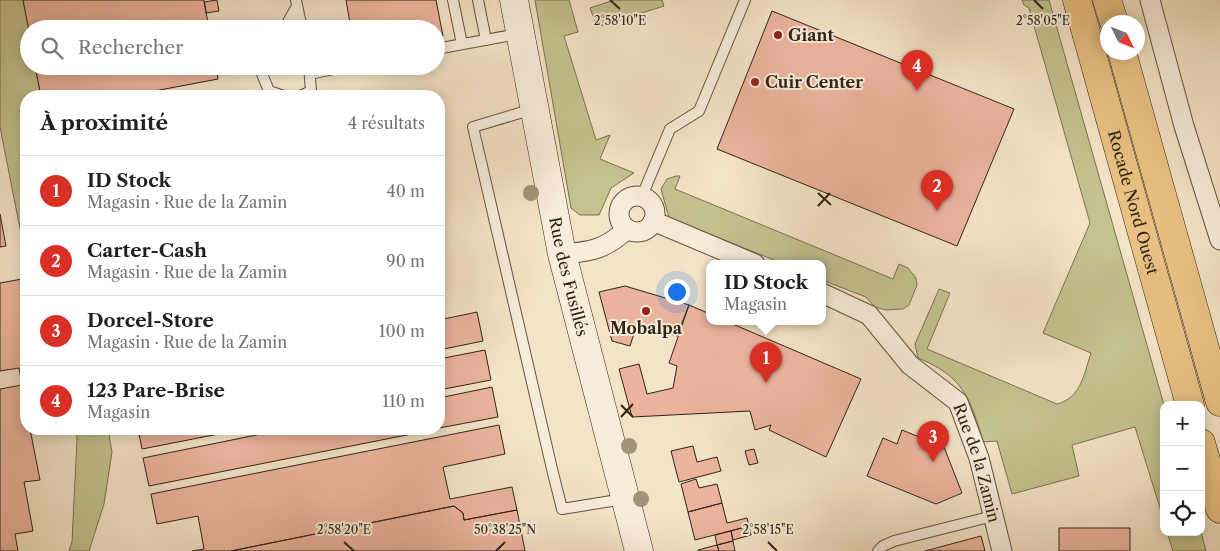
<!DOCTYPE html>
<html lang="fr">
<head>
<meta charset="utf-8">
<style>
	:root { --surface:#fff; --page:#f6f6f6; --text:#202124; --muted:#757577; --line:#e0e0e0; --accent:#d93025 }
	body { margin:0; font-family:"Libre Caslon Text",serif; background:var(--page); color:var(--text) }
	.controls { position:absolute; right:15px; bottom:15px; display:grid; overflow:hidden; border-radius:10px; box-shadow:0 2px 12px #0003 }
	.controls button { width:45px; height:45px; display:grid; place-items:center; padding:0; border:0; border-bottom:1px solid var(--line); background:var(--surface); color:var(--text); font:25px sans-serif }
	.compass { position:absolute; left:1100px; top:15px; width:45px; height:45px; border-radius:50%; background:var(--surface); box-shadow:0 2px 12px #0003; rotate:133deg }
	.you { position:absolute; left:676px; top:291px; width:18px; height:18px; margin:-12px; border:4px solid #fff; border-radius:50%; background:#1a73e8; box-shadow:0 0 0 8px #1a73e833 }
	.badge { display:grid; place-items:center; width:32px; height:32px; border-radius:50%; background:var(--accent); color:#fff; font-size:16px; font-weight:700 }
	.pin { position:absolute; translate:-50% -41px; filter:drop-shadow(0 1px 2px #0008) }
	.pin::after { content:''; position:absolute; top:26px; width:18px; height:15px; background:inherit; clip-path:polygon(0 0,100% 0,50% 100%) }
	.popup { position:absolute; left:706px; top:260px; width:120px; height:65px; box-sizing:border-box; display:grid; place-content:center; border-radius:10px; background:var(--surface); filter:drop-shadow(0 1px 4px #0005); font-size:16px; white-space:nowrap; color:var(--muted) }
	.popup b { font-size:19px; color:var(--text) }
	.popup::after { content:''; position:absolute; left:50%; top:100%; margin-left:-10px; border:10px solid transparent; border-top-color:var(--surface) }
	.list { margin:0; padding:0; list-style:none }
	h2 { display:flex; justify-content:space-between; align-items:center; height:65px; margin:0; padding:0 20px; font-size:21px }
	h2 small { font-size:16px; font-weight:400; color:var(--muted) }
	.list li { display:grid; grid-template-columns:32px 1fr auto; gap:15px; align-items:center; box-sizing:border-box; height:70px; padding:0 20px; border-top:1px solid var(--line) }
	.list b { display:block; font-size:19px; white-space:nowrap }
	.list p { margin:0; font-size:16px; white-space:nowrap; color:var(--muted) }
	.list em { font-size:16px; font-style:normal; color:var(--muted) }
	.icon { flex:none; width:28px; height:28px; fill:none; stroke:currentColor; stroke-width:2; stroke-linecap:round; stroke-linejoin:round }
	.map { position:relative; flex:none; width:1220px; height:551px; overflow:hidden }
	.search { position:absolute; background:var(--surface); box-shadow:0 2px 12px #0003; left:20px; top:20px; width:425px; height:55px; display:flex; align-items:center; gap:12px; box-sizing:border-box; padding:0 18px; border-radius:28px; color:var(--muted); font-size:19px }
	.panel { position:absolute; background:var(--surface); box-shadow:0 2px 12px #0003; left:20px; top:90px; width:425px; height:345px; border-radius:20px }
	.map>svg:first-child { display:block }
</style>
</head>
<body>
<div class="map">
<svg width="1220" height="551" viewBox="0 0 1220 551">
	<rect width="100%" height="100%" fill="#f4e4c7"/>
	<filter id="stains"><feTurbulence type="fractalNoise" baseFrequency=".004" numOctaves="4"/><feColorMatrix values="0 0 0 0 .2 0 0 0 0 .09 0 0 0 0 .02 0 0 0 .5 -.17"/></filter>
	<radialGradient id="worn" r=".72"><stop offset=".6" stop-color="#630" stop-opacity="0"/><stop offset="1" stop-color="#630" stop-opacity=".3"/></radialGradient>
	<path fill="#c4c290" stroke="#7a7252" d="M0,0h23l6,31v35h6l6,30h-15l-1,158 -25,-127z
		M535,0h34l9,32 -14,4 32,104 14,-5 -10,24 34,14 -23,15 -12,27h-19l-9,-7z
		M614,0h48l2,6 -67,21 -7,-19z
		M1022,0h27l115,405v116l-29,-94 -63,18 7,31 -67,18 -15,-53 -14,1c-12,-43 -20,-66 -65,-84l-3,-14 24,-55 11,4 -23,56 130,55c24,-6 27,-30 34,-51l-48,-20 47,-110 -61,-215 -5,-3z
		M676,176h4l-5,13 218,90 6,-15 9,4 8,10 1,7 -8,20 -6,4 -17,1 -11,-3 -9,-10 -44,-17v-16h-38l-115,-46 -8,-29 6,-10z
		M75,429h33l4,23 -8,52 -15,47h-20l3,-9 5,-104z
		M1167,532h34l5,19h-33z"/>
	<path fill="#ecb49e" stroke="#302315" d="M23,0h181l5,29h-180v2z
		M217,0l2,11 -13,2 -2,-11z
		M346,0h90l7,36 -7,1v-8h-85z
		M772,11l242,98 -57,137 -240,-97z
		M35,66h181l2,13 -90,17h-87z
		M0,214l6,32 -6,1z
		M22,279l4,22v83l-4,1 -3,-17 -19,3v-88z
		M625,286l64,19 -12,31 -40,-12 -7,22 -18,-5 -13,-49z
		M689,305l21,9v8h18l133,57 -35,78 -57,-27 2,-5 -16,5 -5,-19 -118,6 -13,-48 20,-5 8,30 26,-6 4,-22 -8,-3z
		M477,312l6,29 -44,9v-30z
		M485,350l6,30 -52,10v-31z
		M22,385l4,22v22h4l10,51 -16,2 9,49 -18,3 3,17h-18v-162z
		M492,387l6,30 -59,11v-30z
		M499,425l6,29 -62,13 7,32 62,-12 5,23 -53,10 -1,-7 -9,-7 -223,45h-39l12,-2 -6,-33 -41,8 -6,-30z
		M138,429h106l-102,20z
		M286,429h151l-288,57 -6,-28z
		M902,430l42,17 18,46 -26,11 -69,-28 16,-38 14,6z
		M693,446l4,16 20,-5 4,14 -42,11 -8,-31z
		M754,449l4,14 -9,2 -4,-14z
		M696,479l3,9 18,-4 5,19 -34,9 -7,-28z
		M722,503l5,20 20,-5 2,8 -54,14 -7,-28z
		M454,506l9,7 1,7 53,-10 8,41h-294z
		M749,526l2,9 -18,5 -2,-9z
		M1059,528h71v23h-71z
		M731,531l2,10 -16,4 -2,-10z
		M981,536l4,15h-60z
		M733,541l2,10h-16l-2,-6z
		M717,545l2,6h-21v-1z"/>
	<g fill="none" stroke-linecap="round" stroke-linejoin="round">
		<g stroke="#615342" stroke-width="12">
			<path id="service" d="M296,0l6,29
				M453,0l9,44
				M478,0l8,40
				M284,29l13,-23
				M436,49l82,-15
				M262,66l-2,3 9,22 15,5
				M310,74l38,-8
				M300,96l11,-5 -2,-25
				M533,109l-60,18 79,342 10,40 62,-10
				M642,196l28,-67 29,-18 46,-111
				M878,551l5,-5 11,-5 99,-25"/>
		</g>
		<g stroke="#615342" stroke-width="21">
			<g id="minor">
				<path d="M1150,0l34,126 36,114"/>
				<circle cx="637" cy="214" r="18"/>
				<path d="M653,221l102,43"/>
				<path d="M562,254c29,-2 44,-5 65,-25"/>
				<path id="s1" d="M822,293l47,22 41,50 48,37 21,56 23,93"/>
			</g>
		</g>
		<g stroke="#302315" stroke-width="29">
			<g id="secondary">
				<path id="s2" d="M514,0l48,254 77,297"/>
			</g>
		</g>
		<g stroke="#302315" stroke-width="29">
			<g id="trunk">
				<path id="s3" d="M1077,0l113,405"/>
				<path d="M1107,0l7,22"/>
				<path d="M1122,52l98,350"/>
				<path d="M1201,443l19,66"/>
			</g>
		</g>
		<use href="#service" stroke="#f8eddb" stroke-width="10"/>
		<use href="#minor" stroke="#f8eddb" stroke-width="19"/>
		<use href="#secondary" stroke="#f8eddb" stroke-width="28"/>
		<use href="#trunk" stroke="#eac284" stroke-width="28"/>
	</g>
	<g fill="#a09479">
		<circle cx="531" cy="193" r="8"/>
		<circle cx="629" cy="446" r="8"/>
		<circle cx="641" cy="499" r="8"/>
	</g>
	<path fill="none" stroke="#302315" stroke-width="2" d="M610,0l10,9M1034,0l9,9M818,193l13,12M818,206l12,-13M621,405l12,12M621,417l12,-13M344,542l10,9M768,542l9,9M496,551l9,-9"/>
	<g fill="#8f2418" stroke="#f8eddb" stroke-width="2">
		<circle cx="778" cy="35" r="5"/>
		<circle cx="755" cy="82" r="5"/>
		<circle cx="646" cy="311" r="5"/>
	</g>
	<g text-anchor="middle" stroke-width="4" stroke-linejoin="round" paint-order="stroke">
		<g font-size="16" font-weight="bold" fill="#302315" stroke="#f8eddb" text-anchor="start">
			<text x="788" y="41">Giant</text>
			<text x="765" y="88">Cuir Center</text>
			<text x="646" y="334" text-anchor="middle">Mobalpa</text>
		</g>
		<g font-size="16" fill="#302315" stroke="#f8eddb">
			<text dy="6" stroke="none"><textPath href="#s3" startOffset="210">Rocade Nord Ouest</textPath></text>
			<text dy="6" stroke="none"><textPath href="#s2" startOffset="282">Rue des Fusillés</textPath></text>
			<text dy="6" stroke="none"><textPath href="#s1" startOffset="241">Rue de la Zamin</textPath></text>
		</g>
	</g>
	<g font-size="12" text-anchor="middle" fill="#302315" stroke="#f8eddb" stroke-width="4" stroke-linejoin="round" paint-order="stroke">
		<text x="620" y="25">2°58'10"E</text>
		<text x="1043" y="25">2°58'05"E</text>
		<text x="505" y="534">50°38'25"N</text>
		<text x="344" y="534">2°58'20"E</text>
		<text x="768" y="534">2°58'15"E</text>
	</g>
	<rect width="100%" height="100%" filter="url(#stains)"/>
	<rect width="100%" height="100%" fill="url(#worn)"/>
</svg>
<div class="controls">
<button>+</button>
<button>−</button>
<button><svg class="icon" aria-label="locate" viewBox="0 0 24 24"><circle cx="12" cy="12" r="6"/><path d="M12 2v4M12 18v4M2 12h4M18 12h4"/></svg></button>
</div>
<svg class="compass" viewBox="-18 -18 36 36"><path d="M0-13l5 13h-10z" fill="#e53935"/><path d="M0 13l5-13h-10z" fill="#757577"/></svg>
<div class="you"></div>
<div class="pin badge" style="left:766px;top:383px">1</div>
<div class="popup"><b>ID Stock</b>Magasin</div>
<div class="pin badge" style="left:937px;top:211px">2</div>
<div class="pin badge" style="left:933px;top:462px">3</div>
<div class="pin badge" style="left:917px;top:91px">4</div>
<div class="search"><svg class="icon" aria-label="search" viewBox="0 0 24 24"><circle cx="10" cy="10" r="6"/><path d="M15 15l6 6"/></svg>Rechercher</div>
<section class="panel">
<h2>À proximité<small>4 résultats</small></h2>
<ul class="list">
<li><span class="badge">1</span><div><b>ID Stock</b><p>Magasin · Rue de la Zamin</p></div><em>40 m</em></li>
<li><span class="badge">2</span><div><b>Carter-Cash</b><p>Magasin · Rue de la Zamin</p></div><em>90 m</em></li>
<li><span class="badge">3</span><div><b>Dorcel-Store</b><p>Magasin · Rue de la Zamin</p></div><em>100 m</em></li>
<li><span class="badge">4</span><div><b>123 Pare-Brise</b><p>Magasin</p></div><em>110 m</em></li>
</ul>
</section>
</div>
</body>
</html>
